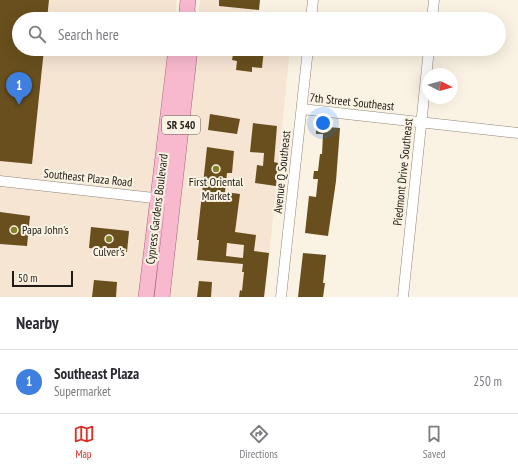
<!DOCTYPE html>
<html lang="en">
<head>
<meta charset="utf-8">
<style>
	:root { --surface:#fff; --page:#f7f7f7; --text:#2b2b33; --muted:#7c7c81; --line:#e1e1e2; --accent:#d93025 }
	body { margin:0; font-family:"PT Sans Narrow",sans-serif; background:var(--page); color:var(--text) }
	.compass { position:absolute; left:422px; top:68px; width:36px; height:36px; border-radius:50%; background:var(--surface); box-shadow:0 4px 16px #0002; rotate:96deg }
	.scale { position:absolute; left:12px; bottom:10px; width:61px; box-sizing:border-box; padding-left:4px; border:2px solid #201d17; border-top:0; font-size:11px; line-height:14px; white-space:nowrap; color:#201d17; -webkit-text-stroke:3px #faf2e2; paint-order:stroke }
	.you { position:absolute; left:323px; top:123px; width:14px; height:14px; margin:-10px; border:3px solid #fff; border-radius:50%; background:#1a73e8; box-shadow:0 0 0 6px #1a73e833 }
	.badge { display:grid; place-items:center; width:26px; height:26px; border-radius:50%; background:var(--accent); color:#fff; font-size:13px; font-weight:700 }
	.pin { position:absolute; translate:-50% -33px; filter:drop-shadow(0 1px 2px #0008) }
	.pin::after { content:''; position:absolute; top:21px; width:14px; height:12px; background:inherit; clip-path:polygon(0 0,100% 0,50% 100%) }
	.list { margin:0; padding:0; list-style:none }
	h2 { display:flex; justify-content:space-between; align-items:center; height:52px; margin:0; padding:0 16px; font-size:17px }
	h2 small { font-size:13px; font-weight:400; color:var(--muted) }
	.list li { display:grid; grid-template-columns:26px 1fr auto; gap:12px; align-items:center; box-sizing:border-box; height:64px; padding:0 16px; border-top:1px solid var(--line) }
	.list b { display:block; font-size:15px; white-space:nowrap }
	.list p { margin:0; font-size:13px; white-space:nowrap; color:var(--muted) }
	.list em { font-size:13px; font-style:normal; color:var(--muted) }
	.icon { flex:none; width:22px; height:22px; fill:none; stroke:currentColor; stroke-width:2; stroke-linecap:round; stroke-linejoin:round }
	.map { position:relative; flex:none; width:518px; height:297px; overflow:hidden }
	.search { position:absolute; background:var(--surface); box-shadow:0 4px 16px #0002; left:12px; right:12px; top:12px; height:44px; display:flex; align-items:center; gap:10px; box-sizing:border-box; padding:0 14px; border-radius:22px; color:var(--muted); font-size:15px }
	.sheet { height:116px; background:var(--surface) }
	nav { display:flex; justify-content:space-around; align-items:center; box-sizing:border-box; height:56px; border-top:1px solid var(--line); background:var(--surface); font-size:11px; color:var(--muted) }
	nav a { display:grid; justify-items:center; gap:2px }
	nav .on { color:var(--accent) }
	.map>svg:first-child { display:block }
</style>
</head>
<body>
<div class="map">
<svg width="518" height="297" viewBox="0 0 518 297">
	<rect width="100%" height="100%" fill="#faf2e2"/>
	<path fill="#f7e5d4" d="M0,0h177l-2,19h-156v30h152l-17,145 -154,-17z
		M200,0h54l-2,19h-54z
		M194,49h96l-25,248h-98z
		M0,185l153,17 -13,95h-140z"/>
	<path fill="#684f1d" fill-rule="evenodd" d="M0,0h49l-2,19h-28v30h25l-12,115 -32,-3z
		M219,0h41l-1,10 -40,-4z
		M234,49l18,1v-1h12l-2,19 -10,-1v5l-16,-2 1,-9 -5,-1z
		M210,114l30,5 -3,15 -29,-4z
		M253,123l24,3 -3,36 4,1 -2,23 -21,-3 2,-18 6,1 1,-13 -14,-1z
		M316,126l24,2 -4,53 -8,55 -23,-3 4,-37 7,1 2,-18h-5l1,-8h4l2,-17h2l1,-20h-7z
		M207,147l27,4 -2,22h-5l-2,19 15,2 -5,38 21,3 -2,16 15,2 -5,44h-25l1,-7 2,1 2,-19h-2l1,-8 -46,-4 2,-20h-2zM227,243l17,2 -1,13 -17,-2z
		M0,212l30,4 -3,30 -27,-2z
		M91,227l38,4 -2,21 -38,-4z
		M303,253l23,2 -3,28h2l-2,14h-25z
		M94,280l23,2 -1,15h-24z
		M199,281l13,1 -1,15h-14z"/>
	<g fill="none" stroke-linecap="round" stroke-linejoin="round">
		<g stroke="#8f8779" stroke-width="11">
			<path id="minor" d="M311,19l2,-19
				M432,19l2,-19
				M302,109l216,24
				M0,181l163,18
				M281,297l27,-248
				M403,297l26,-248"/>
		</g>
		<g stroke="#aa6478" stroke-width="16">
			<path id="primary" d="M188,0l-1,10 2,9
				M146,297l30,-248
				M162,297l28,-248"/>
		</g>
		<use href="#minor" stroke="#fff" stroke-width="10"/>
		<use href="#primary" stroke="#f8b9ce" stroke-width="15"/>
	</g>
	<g fill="#83822b" stroke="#faf2e2" stroke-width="1.5">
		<circle cx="216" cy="169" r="4"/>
		<circle cx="14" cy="230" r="4"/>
		<circle cx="109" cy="239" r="4"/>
	</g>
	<g text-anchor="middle" stroke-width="4" stroke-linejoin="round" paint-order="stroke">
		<rect fill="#faf2e2" stroke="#615d54" stroke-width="1" x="162" y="116" width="38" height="18" rx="3"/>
		<g font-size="11" font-weight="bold" fill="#201d17">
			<text x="181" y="129">SR 540</text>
		</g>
		<g font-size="12" fill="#201d17" stroke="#faf2e2">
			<text transform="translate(352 102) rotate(6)" y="4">7th Street Southeast</text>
			<text transform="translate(282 172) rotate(-84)" y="4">Avenue Q Southeast</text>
			<text transform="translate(403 172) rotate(-84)" y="4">Piedmont Drive Southeast</text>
			<text transform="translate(88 178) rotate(6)" y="4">Southeast Plaza Road</text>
			<text transform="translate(157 209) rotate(-83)" y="4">Cypress Gardens Boulevard</text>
		</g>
		<g font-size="12" fill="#201d17" stroke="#faf2e2">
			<text x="216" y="186">First Oriental<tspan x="216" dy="14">Market</tspan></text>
			<text x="22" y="234" text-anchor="start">Papa John's</text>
			<text x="109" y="256">Culver's</text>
		</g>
	</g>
</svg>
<svg class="compass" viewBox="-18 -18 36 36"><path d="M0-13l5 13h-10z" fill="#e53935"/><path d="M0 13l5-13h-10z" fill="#7c7c81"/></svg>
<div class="scale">50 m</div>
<div class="you"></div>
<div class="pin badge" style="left:19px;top:105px;background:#3f7fe0">1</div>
<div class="search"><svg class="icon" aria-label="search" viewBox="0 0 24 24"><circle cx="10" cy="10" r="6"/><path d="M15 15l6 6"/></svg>Search here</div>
</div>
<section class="sheet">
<h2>Nearby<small></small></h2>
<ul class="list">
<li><span class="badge" style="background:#3f7fe0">1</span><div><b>Southeast Plaza</b><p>Supermarket</p></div><em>250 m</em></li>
</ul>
</section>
<nav>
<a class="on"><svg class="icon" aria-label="map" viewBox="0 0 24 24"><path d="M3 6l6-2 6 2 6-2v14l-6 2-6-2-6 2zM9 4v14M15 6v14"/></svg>Map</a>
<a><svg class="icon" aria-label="directions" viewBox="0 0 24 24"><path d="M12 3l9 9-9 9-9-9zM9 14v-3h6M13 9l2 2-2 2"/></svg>Directions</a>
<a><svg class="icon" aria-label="saved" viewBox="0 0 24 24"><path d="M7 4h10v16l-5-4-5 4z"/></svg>Saved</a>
</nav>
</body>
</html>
